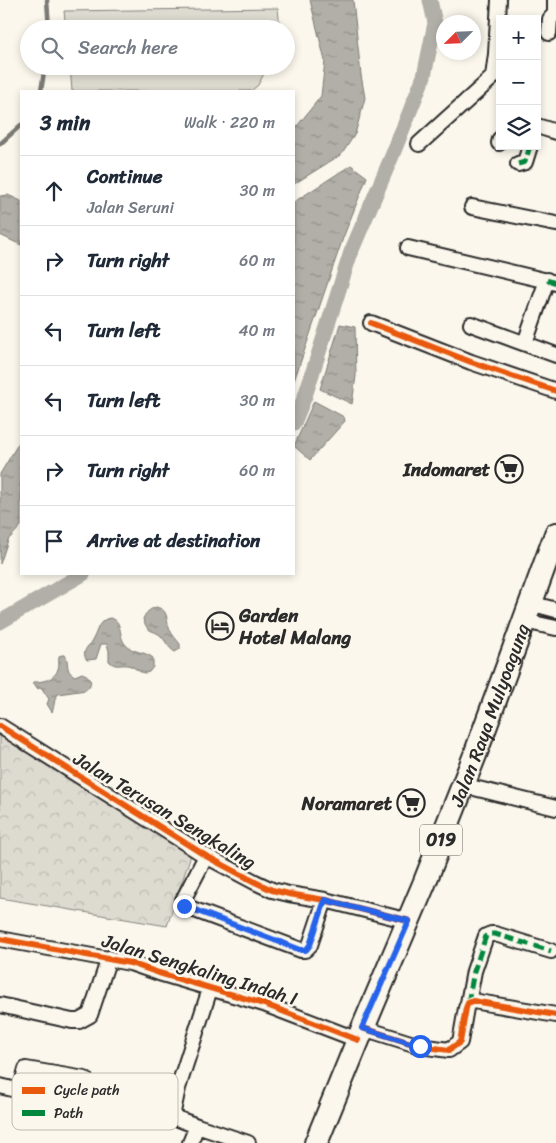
<!DOCTYPE html>
<html lang="en">
<head>
<meta charset="utf-8">
<style>
	:root { --surface:#fff; --page:#f2f2f3; --text:#1f2937; --muted:#747a83; --line:#e0e1e3 }
	body { margin:0; font-family:Sriracha,sans-serif; background:var(--page); color:var(--text) }
	.controls { position:absolute; right:15px; top:15px; display:grid; overflow:hidden; border-radius:0px; box-shadow:0 2px 8px #0003 }
	.controls button { width:45px; height:45px; display:grid; place-items:center; padding:0; border:0; border-bottom:1px solid var(--line); background:var(--surface); color:var(--text); font:25px sans-serif }
	.compass { position:absolute; left:436px; top:15px; width:45px; height:45px; border-radius:50%; background:var(--surface); box-shadow:0 2px 8px #0003; rotate:246deg }
	.stop { position:absolute; width:15px; height:15px; margin:-11px; border:4px solid #2563eb; border-radius:50%; background:#fff }
	.stop.end { background:#2563eb; border-color:#fff; box-shadow:0 1px 5px #0008 }
	.list { margin:0; padding:0; list-style:none }
	h2 { display:flex; justify-content:space-between; align-items:center; height:65px; margin:0; padding:0 20px; font-size:21px }
	h2 small { font-size:16px; font-weight:400; color:var(--muted) }
	.list li { display:grid; grid-template-columns:32px 1fr auto; gap:15px; align-items:center; box-sizing:border-box; height:70px; padding:0 20px; border-top:1px solid var(--line) }
	.list b { display:block; font-size:19px; white-space:nowrap }
	.list p { margin:0; font-size:16px; white-space:nowrap; color:var(--muted) }
	.list em { font-size:16px; font-style:normal; color:var(--muted) }
	.icon { flex:none; width:28px; height:28px; fill:none; stroke:currentColor; stroke-width:2; stroke-linecap:round; stroke-linejoin:round }
	.map { position:relative; flex:none; width:556px; height:1143px; overflow:hidden }
	.search { position:absolute; background:var(--surface); box-shadow:0 2px 8px #0003; left:20px; top:20px; width:275px; height:55px; display:flex; align-items:center; gap:12px; box-sizing:border-box; padding:0 18px; border-radius:28px; color:var(--muted); font-size:19px }
	.panel { position:absolute; background:var(--surface); box-shadow:0 2px 8px #0003; left:20px; top:90px; width:275px; height:485px; border-radius:0px }
	.map>svg:first-child { display:block }
</style>
</head>
<body>
<div class="map">
<svg width="556" height="1143" viewBox="0 0 556 1143">
	<defs>
		<pattern id="forest-crowns" width="20" height="18" patternUnits="userSpaceOnUse" patternTransform="scale(1.25)"><rect width="20" height="18" fill="#dddad0"/><path d="M2 6a3 3 0 1 1 6 0M12 15a3 3 0 1 1 6 0" fill="none" stroke="#bebbb3"/></pattern>
		<pattern id="water-ripples" width="26" height="14" patternUnits="userSpaceOnUse" patternTransform="scale(1.25)"><rect width="26" height="14" fill="#b1afa7"/><path d="M2 4q2-2 4 0t4 0M15 11q2-2 4 0t4 0" fill="none" stroke="#908f88"/></pattern>
	</defs>
	<rect width="100%" height="100%" fill="#fbf7ec"/>
	<filter id="ink" filterUnits="userSpaceOnUse"><feTurbulence type="fractalNoise" baseFrequency=".02" numOctaves="2"/><feDisplacementMap in="SourceGraphic" scale="10" xChannelSelector="R" yChannelSelector="G"/><feConvolveMatrix kernelMatrix="1 2 1 2 8 2 1 2 1" color-interpolation-filters="sRGB"/></filter>
	<g filter="url(#ink)">
		<path fill="#dddad0" stroke="#84827e" d="M278,8l2,21h-214l-2,-18z
			M70,66h198l-10,19 -7,6h-179z"/>
		<path fill="url(#forest-crowns)" stroke="#84827e" d="M0,735l191,120 -24,71 -167,-28z"/>
		<path fill="url(#water-ripples)" stroke="#7b7a75" d="M310,0h43l8,75 4,23 -10,36 -13,20 -48,30v-54l27,-34 4,-35z
			M351,165l16,12 -24,61 -49,143v-179z
			M8,195l13,6v44l-21,-10v-39z
			M340,324l15,3 1,49 -4,28 -32,-15z
			M314,401l30,16 1,4 -35,39 -16,-14z
			M21,439v87l-13,14 -8,24v-90z
			M156,607c14,3 9,13 14,23 2,5 7,10 10,14v5l-5,3c-7,-4 -9,-11 -14,-16 -8,-7 -13,-2 -18,-17 3,-7 6,-9 13,-12z
			M110,618c13,2 8,17 15,26 7,9 20,7 28,14v9l-4,5c-9,4 -13,-6 -22,-7 -8,-1 -11,3 -18,-4v-10l-2,-7h-6l-5,15 -9,1 -2,-3c-2,-9 4,-10 8,-18 5,-9 5,-19 17,-21z
			M62,655h3c5,8 -1,16 10,21l7,-3c9,3 12,10 4,17l-28,4c-5,6 -3,12 -6,18l-5,-8 2,-5 -8,-12 -3,2 -5,-7c9,0 22,-2 25,-13 2,-4 0,-8 1,-13z"/>
		<g fill="none" stroke-linecap="round" stroke-linejoin="round">
			<path stroke="#7b7a75" stroke-width="4.5" d="M47,0l2,29
				M41,91l4,-25
				M0,144l21,-19"/>
			<path stroke="#b1afa7" stroke-width="15" d="M294,423l11,-27 46,-144 41,-96 32,-80 11,-53 -5,-23
				M0,622l83,-48"/>
			<g stroke="#2b2b2b" stroke-width="18">
				<path id="minor" d="M549,33l1,-14 5,-5v-14
					M537,126l19,6
					M499,143l1,-4
					M419,144l74,-67 3,-23 3,-54
					M518,164l7,-2 5,-16
					M472,207l84,17
					M408,248l148,35
					M371,323l100,39 85,29
					M471,324l85,31
					M525,343l22,-63
					M530,603l26,7
					M524,621l32,7
					M0,726l206,130 49,26 17,8 17,4 36,6 84,21
					M462,785l94,23
					M206,856l-24,46 2,4 117,44h4l5,-5 15,-45
					M0,939l130,24 29,10 105,31 94,36
					M468,1003l6,-32 12,-35 5,-2h4l56,17
					M0,1005l72,16h7l11,-6 19,-57
					M363,1028l57,18 29,4 11,-8 6,-34 2,-5 5,-2 83,14
					M0,1086l53,13 -4,18
					M20,1091l6,-22 59,10
					M197,1126l-21,-8 -3,-6 5,-24 32,-99
					M190,1143l7,-17 51,17"/>
			</g>
			<g stroke="#2b2b2b" stroke-width="26">
				<g id="primary">
					<path id="s1" d="M316,1143l47,-115 61,-144 51,-129 81,-221"/>
				</g>
			</g>
			<use href="#minor" stroke="#fbf7ec" stroke-width="14"/>
			<use href="#primary" stroke="#fbf7ec" stroke-width="22"/>
			<path stroke="#00873e" stroke-width="5" stroke-dasharray="10 5" stroke-linecap="butt" d="M499,143l1,-4
				M518,164l7,-2 5,-16
				M547,280l9,3
				M468,1003l6,-32 12,-35 5,-2h4l56,17"/>
			<g stroke="#fbf7ec" stroke-width="9">
				<path id="cycleway" d="M371,323l100,39 85,29
					M0,726l206,130 49,26 17,8 17,4 36,6 84,21
					M0,939l130,24 29,10 105,31 94,36
					M363,1028l57,18 29,4 11,-8 6,-34 2,-5 5,-2 83,14"/>
			</g>
			<use href="#cycleway" stroke="#e8590c" stroke-width="6"/>
		</g>
	</g>
	<g fill="none" stroke-linecap="round" stroke-linejoin="round" filter="url(#ink)">
		<path stroke="#2563eb" stroke-width="6" d="M184,906l117,44h5l4,-5 15,-45 84,21 -47,107 58,18"/>
	</g>
	<defs>
		<g id="supermarket-ring" transform="scale(1.4375)"><circle r="9.5" fill="#fbf7ec" stroke="#2b2b2b" stroke-width="1.5"/><path d="M-6-5.5h2.5l.6 2H6L4.5 2H-2.5L-4.4-4H-6ZM-1.5 3.2a1.3 1.3 0 1 0 .1 0ZM3 3.2a1.3 1.3 0 1 0 .1 0Z" fill="#2b2b2b"/></g>
		<g id="hotel-ring" transform="scale(1.4375)"><circle r="9.5" fill="#fbf7ec" stroke="#2b2b2b" stroke-width="1.5"/><path d="M-6-4.5h1.5V1H6V5H4.5V3h-9V5H-6ZM-4 0a1.8 1.8 0 1 1 3.6 0ZM.5 0V-2.5h3Q6-2.5 6 0Z" fill="#2b2b2b"/></g>
	</defs>
	<g fill-rule="evenodd">
		<use href="#supermarket-ring" x="509" y="469"/>
		<use href="#hotel-ring" x="220" y="626"/>
		<use href="#supermarket-ring" x="411" y="803"/>
	</g>
	<g text-anchor="middle" stroke-width="5" stroke-linejoin="round" paint-order="stroke">
		<rect fill="#fbf7ec" stroke="#696865" stroke-width="1" x="420" y="824.5" width="42" height="31" rx="4"/>
		<g font-size="18" font-weight="bold" fill="#2b2b2b">
			<text x="441" y="846">019</text>
		</g>
		<g font-size="19" font-weight="bold" fill="#2b2b2b" stroke="#fbf7ec" text-anchor="end">
			<text x="490" y="476">Indomaret</text>
			<text x="239" y="622" text-anchor="start">Garden<tspan x="239" dy="22">Hotel Malang</tspan></text>
			<text x="392" y="810">Noramaret</text>
		</g>
		<g font-size="19" fill="#2b2b2b" stroke="#fbf7ec">
			<text dy="7" stroke="none"><textPath href="#s1" startOffset="462">Jalan Raya Mulyoagung</textPath></text>
			<text transform="translate(165 810) rotate(31)" y="7">Jalan Terusan Sengkaling</text>
			<text transform="translate(200 969) rotate(17)" y="7">Jalan Sengkaling Indah I</text>
		</g>
	</g>
	<rect x="12" y="1073" width="166" height="57" rx="8" fill="#fbf7ec" stroke="#bdbab2" stroke-width="1"/>
	<rect x="22" y="1087" width="23" height="7" fill="#e8590c"/>
	<rect x="22" y="1110" width="23" height="6" fill="#00873e"/>
	<g font-size="14" fill="#2b2b2b">
		<text x="54" y="1095">Cycle path</text>
		<text x="54" y="1118">Path</text>
	</g>
</svg>
<div class="controls">
<button>+</button>
<button>−</button>
<button><svg class="icon" aria-label="layers" viewBox="0 0 24 24"><path d="M12 4l9 5-9 5-9-5zM3 14l9 5 9-5"/></svg></button>
</div>
<svg class="compass" viewBox="-18 -18 36 36"><path d="M0-13l5 13h-10z" fill="#e53935"/><path d="M0 13l5-13h-10z" fill="#747a83"/></svg>
<div class="stop" style="left:420px;top:1046px"></div>
<div class="stop end" style="left:184px;top:906px"></div>
<div class="search"><svg class="icon" aria-label="search" viewBox="0 0 24 24"><circle cx="10" cy="10" r="6"/><path d="M15 15l6 6"/></svg>Search here</div>
<section class="panel">
<h2>3 min<small>Walk · 220 m</small></h2>
<ul class="list">
<li><svg class="icon" aria-label="ahead" viewBox="0 0 24 24"><path d="M12 20V5M6 11l6-6 6 6"/></svg><div><b>Continue</b><p>Jalan Seruni</p></div><em>30 m</em></li>
<li><svg class="icon" aria-label="right" viewBox="0 0 24 24"><path d="M7 20v-9h11M14 6l5 5-5 5"/></svg><div><b>Turn right</b></div><em>60 m</em></li>
<li><svg class="icon" aria-label="left" viewBox="0 0 24 24"><path d="M17 20v-9H6M10 6l-5 5 5 5"/></svg><div><b>Turn left</b></div><em>40 m</em></li>
<li><svg class="icon" aria-label="left" viewBox="0 0 24 24"><path d="M17 20v-9H6M10 6l-5 5 5 5"/></svg><div><b>Turn left</b></div><em>30 m</em></li>
<li><svg class="icon" aria-label="right" viewBox="0 0 24 24"><path d="M7 20v-9h11M14 6l5 5-5 5"/></svg><div><b>Turn right</b></div><em>60 m</em></li>
<li><svg class="icon" aria-label="arrive" viewBox="0 0 24 24"><path d="M6 21V4h12l-3 4 3 4H6"/></svg><div><b>Arrive at destination</b></div></li>
</ul>
</section>
</div>
</body>
</html>
